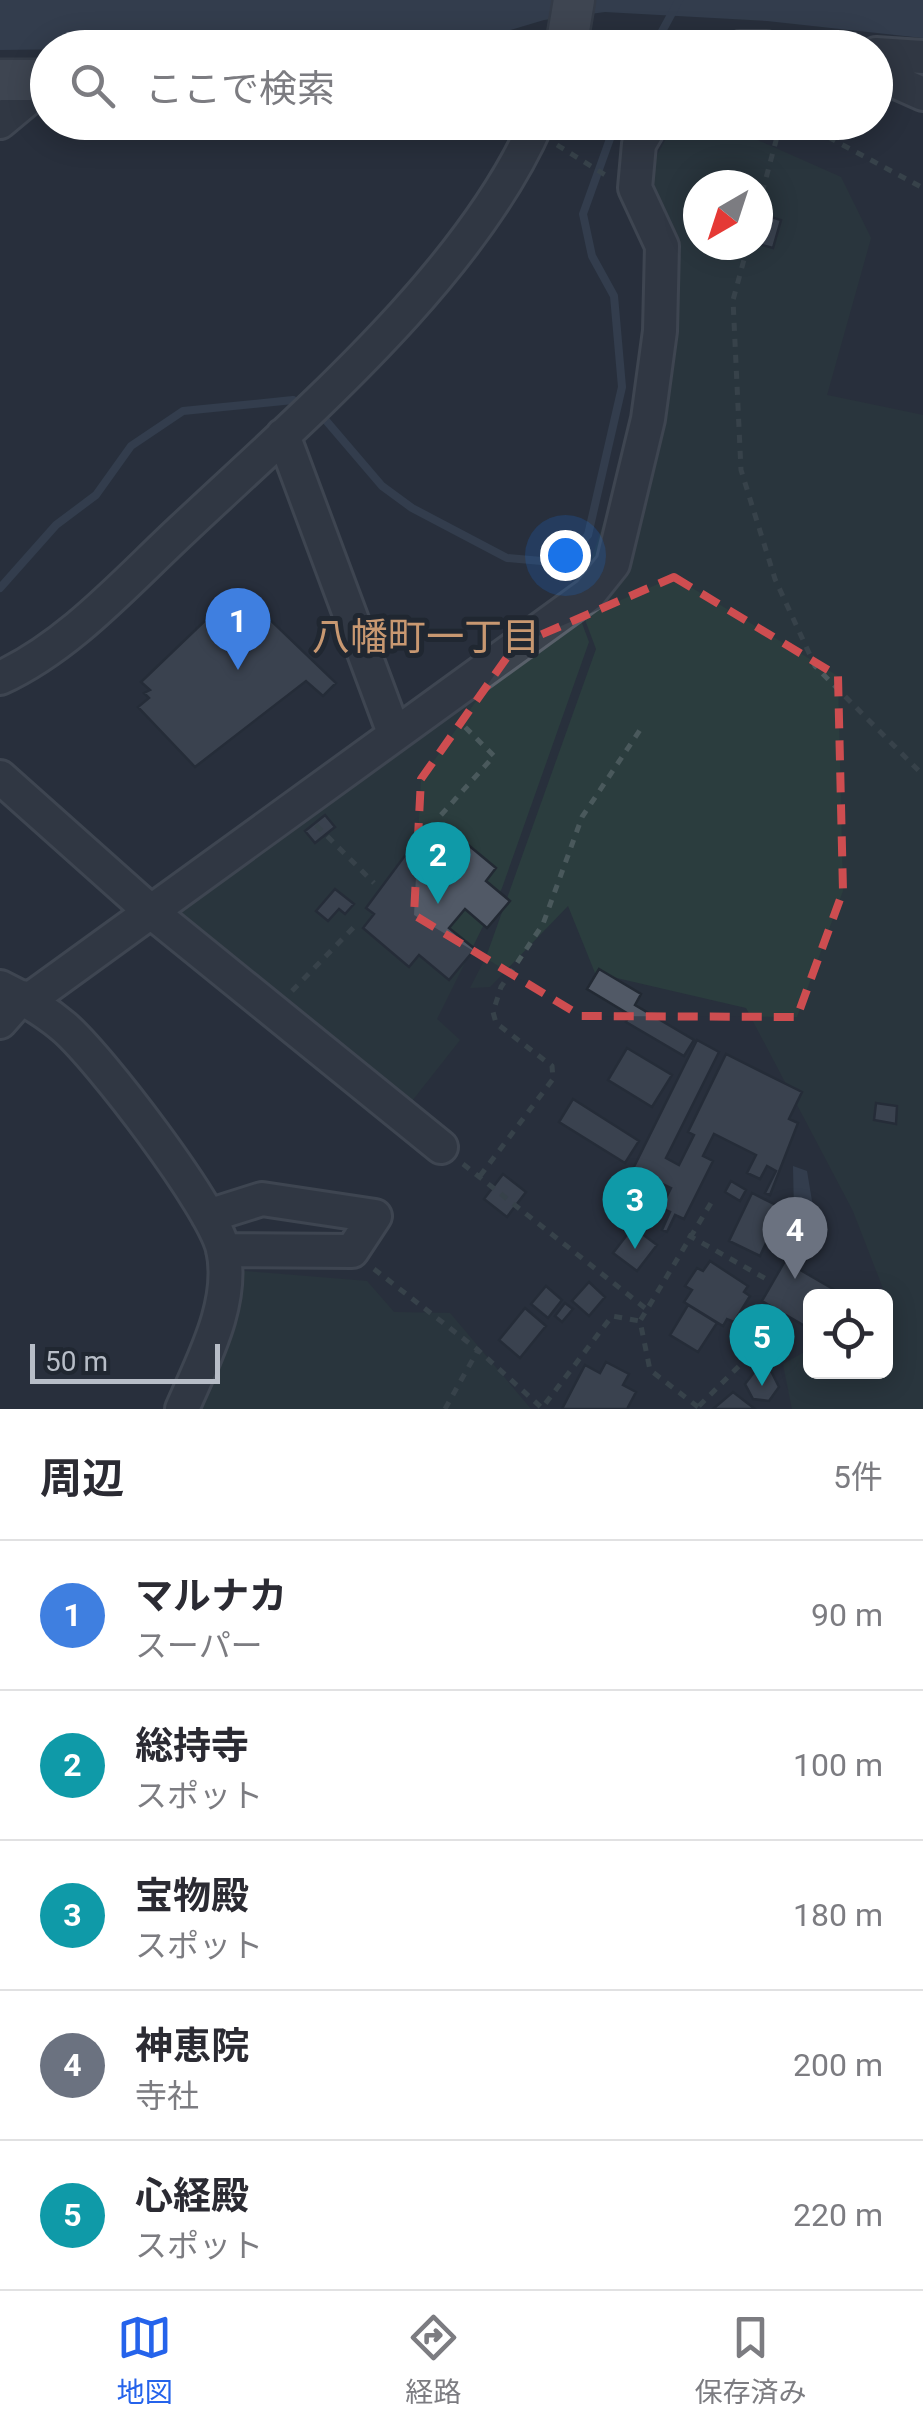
<!DOCTYPE html>
<html lang="ja">
<head>
<meta charset="utf-8">
<style>
	:root { --surface:#fff; --page:#f2f2f3; --text:#2b2b33; --muted:#7c7c81; --line:#e1e1e2; --accent:#2563eb }
	body { margin:0; font-family:Roboto,"Noto Sans JP",sans-serif; background:var(--page); color:var(--text) }
	.controls { position:absolute; right:30px; bottom:30px; display:grid; overflow:hidden; border-radius:15px; box-shadow:0 5px 25px #0003 }
	.controls button { width:90px; height:90px; display:grid; place-items:center; padding:0; border:0; border-bottom:2px solid var(--line); background:var(--surface); color:var(--text); font:50px sans-serif }
	.compass { position:absolute; left:683px; top:170px; width:90px; height:90px; border-radius:50%; background:var(--surface); box-shadow:0 5px 25px #0003; rotate:219deg }
	.scale { position:absolute; left:30px; bottom:25px; width:190px; box-sizing:border-box; padding-left:10px; border:5px solid #b7bdc7; border-top:0; font-size:28px; line-height:35px; white-space:nowrap; color:#b7bdc7; -webkit-text-stroke:8px #202731; paint-order:stroke }
	.you { position:absolute; left:565px; top:555px; width:35px; height:35px; margin:-25px; border:8px solid #fff; border-radius:50%; background:#1a73e8; box-shadow:0 0 0 15px #1a73e833 }
	.badge { display:grid; place-items:center; width:65px; height:65px; border-radius:50%; background:var(--accent); color:#fff; font-size:32px; font-weight:700 }
	.pin { position:absolute; translate:-50% -82px; filter:drop-shadow(0 2px 5px #0008) }
	.pin::after { content:''; position:absolute; top:52px; width:35px; height:30px; background:inherit; clip-path:polygon(0 0,100% 0,50% 100%) }
	.list { margin:0; padding:0; list-style:none }
	h2 { display:flex; justify-content:space-between; align-items:center; height:130px; margin:0; padding:0 40px; font-size:42px }
	h2 small { font-size:32px; font-weight:400; color:var(--muted) }
	.list li { display:grid; grid-template-columns:65px 1fr auto; gap:30px; align-items:center; box-sizing:border-box; height:150px; padding:0 40px; border-top:2px solid var(--line) }
	.list b { display:block; font-size:38px; white-space:nowrap }
	.list p { margin:0; font-size:32px; white-space:nowrap; color:var(--muted) }
	.list em { font-size:32px; font-style:normal; color:var(--muted) }
	.icon { flex:none; width:55px; height:55px; fill:none; stroke:currentColor; stroke-width:2; stroke-linecap:round; stroke-linejoin:round }
	.map { position:relative; flex:none; width:923px; height:1409px; overflow:hidden }
	.search { position:absolute; background:var(--surface); box-shadow:0 5px 25px #0003; left:30px; right:30px; top:30px; height:110px; display:flex; align-items:center; gap:25px; box-sizing:border-box; padding:0 35px; border-radius:55px; color:var(--muted); font-size:38px }
	.sheet { height:880px; background:var(--surface) }
	nav { display:flex; justify-content:space-around; align-items:center; box-sizing:border-box; height:140px; border-top:2px solid var(--line); background:var(--surface); font-size:28px; color:var(--muted) }
	nav a { display:grid; justify-items:center; gap:5px }
	nav .on { color:var(--accent) }
	.map>svg:first-child { display:block }
</style>
</head>
<body>
<div class="map">
<svg width="923" height="1409" viewBox="0 0 923 1409">
	<rect width="100%" height="100%" fill="#28303c"/>
	<path fill="#2b3d3e" fill-rule="evenodd" d="M675,123h44l122,54 30,61 -44,157 96,20v994h-131l-9,-45 27,-15v23h76v-76l-33,-85 -107,-203 -151,-35 -27,-67 -78,81 -20,1 16,-31 110,-308 -18,-48 53,-164 28,-233 -11,-33zM698,185h60v60h-60z
		M576,607l13,35 -87,246 -65,131 23,21 -52,66 -245,-194z
		M244,1271l123,10 27,31 56,1 81,96h-337z"/>
	<path fill="#404e63" d="M0,0h923v38l-156,-17 -162,-9 -61,8 -81,24 -463,6z
		M793,1166l14,5 9,54 -15,22 -17,-17 10,-18z"/>
	<g fill="none" stroke-linecap="round" stroke-linejoin="round">
		<path stroke="#404e63" stroke-width="8" d="M653,48l26,-48
			M323,417l59,69 30,22 95,50 57,5 24,-28 34,-148 -8,-91 -22,-40 -9,-42 33,-92
			M0,588l56,-63 40,-30 35,-49 52,-35 110,-11"/>
	</g>
	<path fill="#515966" stroke="#222933" stroke-width="2.5" d="M758,213l23,7 -8,28 -15,-4z
		M238,589l98,94 -13,13 -17,-15 -111,86 -57,-60 11,-9 -5,-5 6,-3 -9,-8z
		M325,815l10,12 -20,16 -10,-12z
		M449,829l47,39 -10,13 24,20 -23,27 -22,-19 -16,19 26,21 -26,31 -30,-25 -10,12 -46,-39 11,-14 -8,-6 49,-66 9,8 8,-9 27,22 7,-10 -22,-18z
		M335,889l19,15 -9,10 -6,-5 -11,12 -12,-10z
		M599,969l42,25 -6,11 59,35 -10,16 -58,-34 4,-7 -43,-26z
		M697,1040l22,12 -53,106 13,7 15,-30 -6,-3 38,-78 76,38 -13,27 9,4 -28,72 -5,-2 11,-22 -9,-5 -7,13 -13,-6 9,-18 -42,-21 -11,22 10,5 -29,58 -9,-4 -8,17 -5,-2 8,-18 -9,-4 10,-20 -19,-9 -20,40 -19,-10z
		M627,1048l45,27 -20,32 -44,-27z
		M573,1099l66,42 -14,22 -66,-41z
		M876,1103l21,3 -1,18 -22,-4z
		M503,1174l23,18 -19,25 -23,-18z
		M731,1181l15,9 -6,11 -15,-9z
		M752,1193l30,15 -22,48 -31,-15z
		M633,1227l24,18 -20,26 -24,-18z
		M710,1261l38,25 -4,6 6,4 -16,26 -7,-3 -4,7 -39,-24 8,-12 -7,-4 12,-18 6,3z
		M785,1261l60,35h-35v33l-48,-28z
		M589,1282l16,15 -16,19 -17,-15z
		M546,1286l16,14 -14,18 -17,-14z
		M565,1303l8,6 -11,13 -7,-6z
		M688,1305l29,18 -19,29 -28,-17z
		M525,1308l21,18 -26,32 -21,-18z
		M606,1362l23,12 -6,11 13,7 -9,17h-65l23,-44 15,8z
		M755,1371h16l8,16 -10,14 -16,-2 -8,-15z
		M733,1392l22,17h-42z"/>
	<g fill="none" stroke-linecap="round" stroke-linejoin="round">
		<g stroke="#59606a" stroke-width="38">
			<path id="minor" d="M740,48h26
				M876,54l47,3
				M876,73l47,21
				M0,122l48,-40
				M283,435l111,298
				M0,678c70,-32 127,-97 183,-149 120,-113 287,-254 354,-407
				M0,777l149,133 292,237
				M0,987c23,11 44,23 64,40 36,31 149,179 159,222 12,54 -21,113 -41,160
				M29,1000l560,-406 24,-30 35,-145 12,-88 2,-85 -27,-58 4,-44 13,-22
				M0,1022l22,-25
				M208,1216l54,-17 113,17 -23,35 -129,-1"/>
		</g>
		<g stroke="#444b55" stroke-width="45">
			<path id="major" d="M566,48l8,-48
				M0,80h48"/>
		</g>
		<path stroke="#4a595c" stroke-width="5" stroke-dasharray="8 8" stroke-linecap="butt" d="M800,122l123,66
			M557,145l50,31
			M758,208l23,-86
			M748,245l-15,55 8,170 34,109 40,87 108,109
			M441,815l53,-59 -35,-35
			M316,825l58,58
			M292,991l64,-66
			M463,1164l182,144
			M480,1176l73,-97 -1,-13 -56,-43 -3,-11 8,-25 42,-63 39,-107 58,-87
			M688,1235l80,45
			M374,1269l104,81 64,58 70,-92 28,5
			M699,1406l43,-43
			M698,1407l-48,-37 -10,-49 71,-118
			M445,1409l33,-59"/>
		<use href="#minor" stroke="#3b424c" stroke-width="32"/>
		<use href="#major" stroke="#5a616c" stroke-width="40"/>
	</g>
	<path d="M0 0H923V1409H0ZM674,577l164,99 5,215 -46,126 -216,-1 -167,-101 7,-136 94,-133z" fill="#28303c" fill-opacity=".55" fill-rule="evenodd"/>
	<path fill="none" stroke="#ce4d50" stroke-width="8" stroke-dasharray="20 12" stroke-linejoin="round" d="M674,577l164,99 5,215 -46,126 -216,-1 -167,-101 7,-136 94,-133z"/>
	<g text-anchor="middle" stroke-width="10" stroke-linejoin="round" paint-order="stroke">
		<g font-size="38" fill="#c89871" stroke="#202731">
			<text x="426" y="650">八幡町一丁目</text>
		</g>
	</g>
</svg>
<div class="controls">
<button><svg class="icon" aria-label="locate" viewBox="0 0 24 24"><circle cx="12" cy="12" r="6"/><path d="M12 2v4M12 18v4M2 12h4M18 12h4"/></svg></button>
</div>
<svg class="compass" viewBox="-18 -18 36 36"><path d="M0-13l5 13h-10z" fill="#e53935"/><path d="M0 13l5-13h-10z" fill="#7c7c81"/></svg>
<div class="scale">50 m</div>
<div class="you"></div>
<div class="pin badge" style="left:238px;top:670px;background:#3f7fe0">1</div>
<div class="pin badge" style="left:438px;top:904px;background:#0f9aa8">2</div>
<div class="pin badge" style="left:635px;top:1249px;background:#0f9aa8">3</div>
<div class="pin badge" style="left:795px;top:1279px;background:#6b7280">4</div>
<div class="pin badge" style="left:762px;top:1386px;background:#0f9aa8">5</div>
<div class="search"><svg class="icon" aria-label="search" viewBox="0 0 24 24"><circle cx="10" cy="10" r="6"/><path d="M15 15l6 6"/></svg>ここで検索</div>
</div>
<section class="sheet">
<h2>周辺<small>5件</small></h2>
<ul class="list">
<li><span class="badge" style="background:#3f7fe0">1</span><div><b>マルナカ</b><p>スーパー</p></div><em>90 m</em></li>
<li><span class="badge" style="background:#0f9aa8">2</span><div><b>総持寺</b><p>スポット</p></div><em>100 m</em></li>
<li><span class="badge" style="background:#0f9aa8">3</span><div><b>宝物殿</b><p>スポット</p></div><em>180 m</em></li>
<li><span class="badge" style="background:#6b7280">4</span><div><b>神恵院</b><p>寺社</p></div><em>200 m</em></li>
<li><span class="badge" style="background:#0f9aa8">5</span><div><b>心経殿</b><p>スポット</p></div><em>220 m</em></li>
</ul>
</section>
<nav>
<a class="on"><svg class="icon" aria-label="map" viewBox="0 0 24 24"><path d="M3 6l6-2 6 2 6-2v14l-6 2-6-2-6 2zM9 4v14M15 6v14"/></svg>地図</a>
<a><svg class="icon" aria-label="directions" viewBox="0 0 24 24"><path d="M12 3l9 9-9 9-9-9zM9 14v-3h6M13 9l2 2-2 2"/></svg>経路</a>
<a><svg class="icon" aria-label="saved" viewBox="0 0 24 24"><path d="M7 4h10v16l-5-4-5 4z"/></svg>保存済み</a>
</nav>
</body>
</html>
